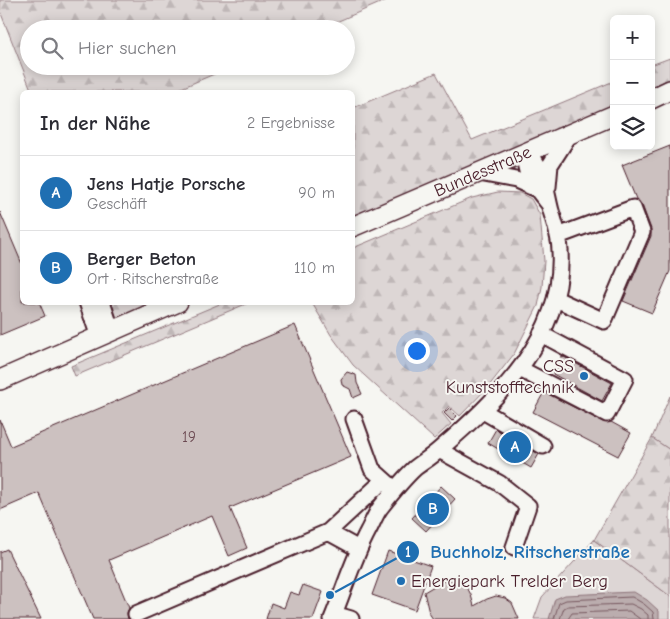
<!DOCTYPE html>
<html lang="de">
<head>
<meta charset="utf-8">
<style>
	:root { --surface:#fff; --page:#f2f2f3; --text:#2b2b33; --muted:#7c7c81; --line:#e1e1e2; --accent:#1f6fb2 }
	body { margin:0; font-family:"Comic Neue",sans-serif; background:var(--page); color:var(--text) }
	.controls { position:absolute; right:15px; top:15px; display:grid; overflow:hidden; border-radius:8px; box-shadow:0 2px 12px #0003 }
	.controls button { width:45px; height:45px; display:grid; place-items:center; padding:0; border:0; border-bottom:1px solid var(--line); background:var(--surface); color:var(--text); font:25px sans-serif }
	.you { position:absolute; left:416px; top:350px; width:18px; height:18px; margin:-12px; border:4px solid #fff; border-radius:50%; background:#1a73e8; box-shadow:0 0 0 8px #1a73e833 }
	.badge { display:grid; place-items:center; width:32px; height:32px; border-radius:50%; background:var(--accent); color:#fff; font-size:16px; font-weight:700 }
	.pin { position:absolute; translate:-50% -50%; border:2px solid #fff; box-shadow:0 1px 5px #0006 }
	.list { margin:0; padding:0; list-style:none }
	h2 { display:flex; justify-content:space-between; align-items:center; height:65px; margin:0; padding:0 20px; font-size:21px }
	h2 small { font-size:16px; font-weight:400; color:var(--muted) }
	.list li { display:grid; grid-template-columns:32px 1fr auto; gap:15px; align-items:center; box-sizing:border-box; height:75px; padding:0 20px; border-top:1px solid var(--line) }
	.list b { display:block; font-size:19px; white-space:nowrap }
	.list p { margin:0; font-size:16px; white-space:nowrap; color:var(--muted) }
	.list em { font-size:16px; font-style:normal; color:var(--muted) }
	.icon { flex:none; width:28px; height:28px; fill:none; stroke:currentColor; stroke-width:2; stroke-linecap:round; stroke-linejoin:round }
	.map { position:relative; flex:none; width:670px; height:619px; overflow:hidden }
	.search { position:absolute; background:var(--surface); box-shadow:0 2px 12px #0003; left:20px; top:20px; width:335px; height:55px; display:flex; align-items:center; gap:12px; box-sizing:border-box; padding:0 18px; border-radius:28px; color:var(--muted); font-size:19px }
	.panel { position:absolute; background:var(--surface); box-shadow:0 2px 12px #0003; left:20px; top:90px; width:335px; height:215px; border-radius:8px }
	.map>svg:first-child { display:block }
</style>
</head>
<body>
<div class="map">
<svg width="670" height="619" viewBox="0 0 670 619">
	<defs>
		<pattern id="forest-firs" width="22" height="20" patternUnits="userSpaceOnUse" patternTransform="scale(1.25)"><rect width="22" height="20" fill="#ddd6d5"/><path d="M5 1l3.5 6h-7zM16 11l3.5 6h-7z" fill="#bfb7b7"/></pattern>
	</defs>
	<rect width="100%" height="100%" fill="#f6f6f2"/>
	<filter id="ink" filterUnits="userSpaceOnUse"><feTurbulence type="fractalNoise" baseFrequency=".02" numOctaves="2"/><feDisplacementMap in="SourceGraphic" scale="10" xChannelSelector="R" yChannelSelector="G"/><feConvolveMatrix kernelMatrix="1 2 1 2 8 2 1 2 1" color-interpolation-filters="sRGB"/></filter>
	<g filter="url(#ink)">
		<path fill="#ddd6d5" stroke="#947a80" d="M670,396v54l-18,-12z
			M594,540l76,56v23h-136l8,-22z"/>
		<path fill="url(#forest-firs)" stroke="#947a80" d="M0,0h387l-67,29h-291v37h204l-61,26h-140l-32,-81z
			M670,58v21l-19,8v-22z
			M436,73l36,67 142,-59v23l-261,115v-111z
			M498,192l22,1 11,6 9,16 4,46 -2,26 -4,19 -24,48 -26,33 -28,29 -11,-10 -7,7 9,11 -17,15 -81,-74 -22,-30 -19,-32 40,-1 1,-54 119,-50z
			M109,302l50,1 -44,18z
			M222,303h26l-173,73 -4,-10z
			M652,438l18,12v146l-76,-56z"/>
		<path fill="#bbadae" stroke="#8e747a" d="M634,592l13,8 12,11v8h-110l6,-20 10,-4z"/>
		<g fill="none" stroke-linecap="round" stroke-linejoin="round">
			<path stroke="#77585f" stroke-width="1" d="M554,619l5,-16 7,-3 66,-3 12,7 9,8 1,7
				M560,619l4,-11 4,-2 63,-2 10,5 7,6v4
				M568,619l4,-6 57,-2 11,8"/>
		</g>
		<path fill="#ccc1c0" stroke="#4a1f2b" d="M670,146v125l-18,42 -29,-12 28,-65v-7l-9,-24 -6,-6 -14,-34z
			M0,212l22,52v38h17l6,14 -45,19z
			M295,325l56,132 -121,51 17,40 -18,8 -17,-40 -103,44 20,48 -2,5 1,6h-35l-54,-126 -39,17v-90l11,26z
			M562,356l50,27 -10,18 -49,-27z
			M347,372l9,3 1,8 5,11 -9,4 -3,-9 -8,-4 -1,-6z
			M544,392l59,30h8l20,11 -13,23 -85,-44z
			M449,408l8,8 -5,5 -8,-8z
			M496,429l43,25 -8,14 -43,-25z
			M441,486l14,13 -29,32 -14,-13z
			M7,549l34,70h-41v-67z
			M388,551l43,15 -16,44 -43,-15z
			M450,580l9,2 8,5 4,8 3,11 13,-7 9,-3 9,2 7,5 7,16h-86l-4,-6 -5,-21 17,-10z
			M303,585l20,7 -10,27h-47l5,-16 13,5 6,-16 9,3z"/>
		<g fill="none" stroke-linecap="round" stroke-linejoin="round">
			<g stroke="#4a1f2b" stroke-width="19">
				<path id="minor" d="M479,173l37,7 20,9
					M548,187l2,-22 20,-31
					M556,299l48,22 38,-89 -9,-24 -75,28
					M87,302l12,35
					M102,302l10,30
					M520,369l87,45 18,-35 -84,-45
					M483,411l60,35
					M354,419l18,50 19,17
					M439,450l60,33 29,23 -14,41
					M328,532l31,17
					M136,614l192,-82 55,-51
					M334,614l17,5
					M332,619c12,-29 21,-60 36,-88 4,-7 7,-16 12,-23 11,-14 22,-28 35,-40 8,-6 16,-11 24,-18 59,-51 126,-114 121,-199 0,-14 -5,-27 -9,-40 -5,-18 -7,-47 -24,-58 -7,18 11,38 22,51"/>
			</g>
			<g stroke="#4a1f2b" stroke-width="22">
				<g id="major">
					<path d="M651,99l19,-9"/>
					<path id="s1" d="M352,227l262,-112"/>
					<path d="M0,380l178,-78"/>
				</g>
			</g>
			<use href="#minor" stroke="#f6f6f2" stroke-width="15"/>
			<use href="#major" stroke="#f6f6f2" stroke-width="19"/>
		</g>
	</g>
	<g fill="#1f6fb2" stroke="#f6f6f2" stroke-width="2">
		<circle cx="584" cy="376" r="5"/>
		<circle cx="401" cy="581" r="5"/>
	</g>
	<g text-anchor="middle" stroke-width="4" stroke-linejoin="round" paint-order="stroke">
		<g font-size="15" fill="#6a4850">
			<text x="189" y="442">19</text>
		</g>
		<g font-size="18" fill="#4a1f2b" stroke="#f6f6f2">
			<text dy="6" stroke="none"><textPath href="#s1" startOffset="142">Bundesstraße</textPath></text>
		</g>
		<g font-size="18" fill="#4a1f2b" stroke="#f6f6f2" text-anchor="end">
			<text x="574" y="372">CSS<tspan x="574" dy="21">Kunststofftechnik</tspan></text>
			<text x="411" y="587" text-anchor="start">Energiepark Trelder Berg</text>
		</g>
	</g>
	<path fill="none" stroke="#1f6fb2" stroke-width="2" d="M330 595L408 552"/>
	<g fill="#1f6fb2" stroke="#f6f6f2" stroke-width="2">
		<circle cx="330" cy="595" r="5"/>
		<circle cx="408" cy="552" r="12"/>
	</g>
	<g font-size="15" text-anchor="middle" font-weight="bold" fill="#fff">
		<text x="408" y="557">1</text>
	</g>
	<g font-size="19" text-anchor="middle" font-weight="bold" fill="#1f6fb2" stroke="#f6f6f2" stroke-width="4" stroke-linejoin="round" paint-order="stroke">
		<text x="530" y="558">Buchholz, Ritscherstraße</text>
	</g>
</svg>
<div class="controls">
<button>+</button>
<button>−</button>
<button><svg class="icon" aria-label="layers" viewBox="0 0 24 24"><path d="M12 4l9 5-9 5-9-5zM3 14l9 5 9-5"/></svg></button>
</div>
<div class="you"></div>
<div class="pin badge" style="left:515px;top:447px">A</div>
<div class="pin badge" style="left:433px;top:509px">B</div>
<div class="search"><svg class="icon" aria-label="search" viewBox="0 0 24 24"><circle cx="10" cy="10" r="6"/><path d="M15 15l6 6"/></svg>Hier suchen</div>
<section class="panel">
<h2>In der Nähe<small>2 Ergebnisse</small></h2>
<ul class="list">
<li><span class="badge">A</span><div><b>Jens Hatje Porsche</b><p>Geschäft</p></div><em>90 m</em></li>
<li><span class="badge">B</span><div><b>Berger Beton</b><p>Ort · Ritscherstraße</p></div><em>110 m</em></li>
</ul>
</section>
</div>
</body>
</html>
